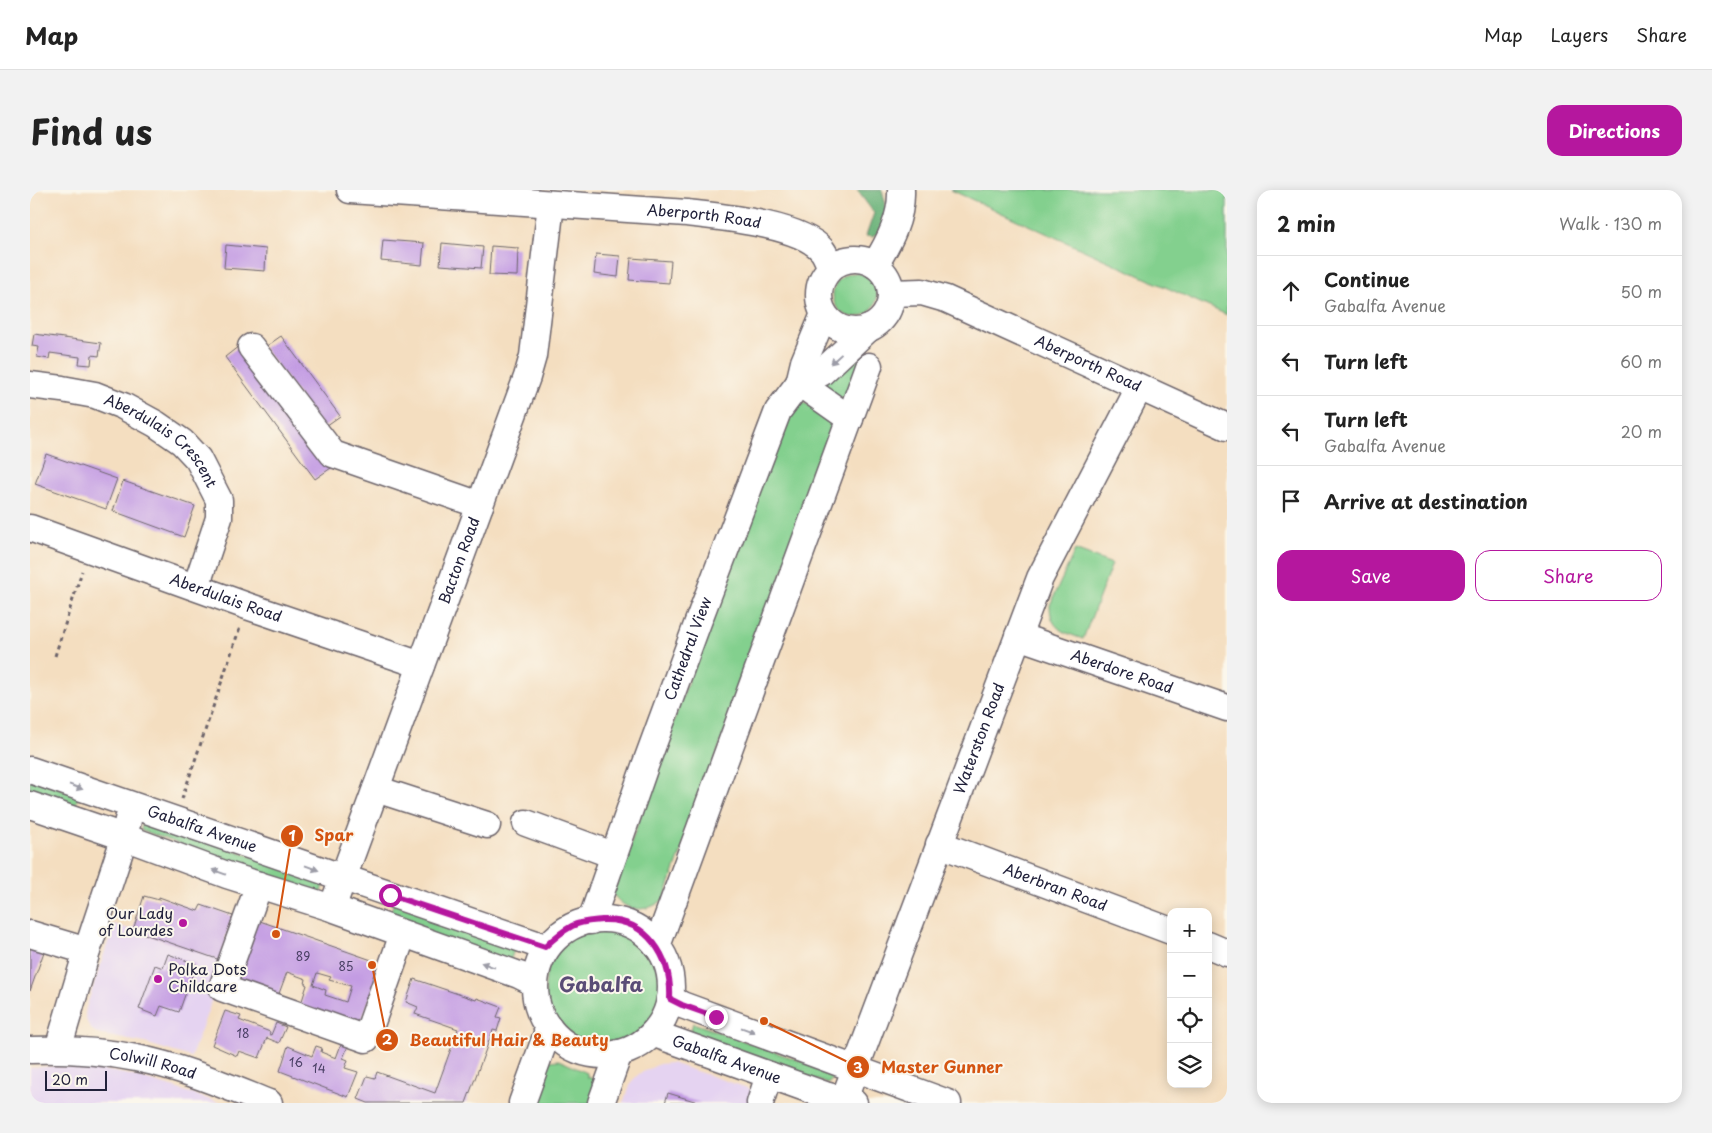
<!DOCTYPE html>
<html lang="en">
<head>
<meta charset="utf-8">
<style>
	:root { --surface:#fff; --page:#f2f2f2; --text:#222; --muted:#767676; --line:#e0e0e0; --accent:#b5179e }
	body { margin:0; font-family:"Playpen Sans",sans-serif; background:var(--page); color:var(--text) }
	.controls { position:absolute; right:15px; bottom:15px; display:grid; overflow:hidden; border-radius:10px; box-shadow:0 2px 12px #0003 }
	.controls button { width:45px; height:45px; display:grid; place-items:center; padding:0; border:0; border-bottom:1px solid var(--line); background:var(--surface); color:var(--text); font:25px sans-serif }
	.scale { position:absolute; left:15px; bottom:12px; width:62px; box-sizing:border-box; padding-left:5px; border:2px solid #22223b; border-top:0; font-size:14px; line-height:18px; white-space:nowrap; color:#22223b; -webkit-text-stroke:4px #fbf7ec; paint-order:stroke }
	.stop { position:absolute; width:15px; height:15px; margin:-11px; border:4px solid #b5179e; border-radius:50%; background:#fff }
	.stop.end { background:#b5179e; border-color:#fff; box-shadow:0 1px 5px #0008 }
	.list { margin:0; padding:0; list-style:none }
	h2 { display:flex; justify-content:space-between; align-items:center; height:65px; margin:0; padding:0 20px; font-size:21px }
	h2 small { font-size:16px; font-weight:400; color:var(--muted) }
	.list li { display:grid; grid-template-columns:32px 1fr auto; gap:15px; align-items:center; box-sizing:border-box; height:70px; padding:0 20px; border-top:1px solid var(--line) }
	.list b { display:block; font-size:19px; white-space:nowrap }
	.list p { margin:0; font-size:16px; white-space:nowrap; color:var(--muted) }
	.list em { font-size:16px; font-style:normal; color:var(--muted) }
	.actions { display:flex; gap:10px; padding:15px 20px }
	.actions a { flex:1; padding:11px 0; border:1px solid var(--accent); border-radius:15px; text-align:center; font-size:18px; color:var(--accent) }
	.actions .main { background:var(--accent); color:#fff }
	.icon { flex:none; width:28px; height:28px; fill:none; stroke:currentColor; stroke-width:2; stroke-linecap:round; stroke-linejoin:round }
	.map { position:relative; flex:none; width:1197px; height:913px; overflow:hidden; border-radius:15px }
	header { display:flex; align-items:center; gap:30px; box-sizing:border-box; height:70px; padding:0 25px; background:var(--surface); border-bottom:1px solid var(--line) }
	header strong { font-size:24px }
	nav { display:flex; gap:28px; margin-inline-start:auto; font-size:18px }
	.intro { display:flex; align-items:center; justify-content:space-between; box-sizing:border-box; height:120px; padding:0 30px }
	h1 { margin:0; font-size:35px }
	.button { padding:12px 22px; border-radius:15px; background:var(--accent); color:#fff; font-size:18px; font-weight:700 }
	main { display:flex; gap:30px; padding:0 30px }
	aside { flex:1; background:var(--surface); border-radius:15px; box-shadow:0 2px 12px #0003 }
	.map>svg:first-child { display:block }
</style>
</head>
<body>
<header>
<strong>Map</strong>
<nav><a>Map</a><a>Layers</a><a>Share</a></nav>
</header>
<div class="intro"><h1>Find us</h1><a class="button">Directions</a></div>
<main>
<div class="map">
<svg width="1197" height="913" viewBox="0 0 1197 913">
	<rect width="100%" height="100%" fill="#fbf7ec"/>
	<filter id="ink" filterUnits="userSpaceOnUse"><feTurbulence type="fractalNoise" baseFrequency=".02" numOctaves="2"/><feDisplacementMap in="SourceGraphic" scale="10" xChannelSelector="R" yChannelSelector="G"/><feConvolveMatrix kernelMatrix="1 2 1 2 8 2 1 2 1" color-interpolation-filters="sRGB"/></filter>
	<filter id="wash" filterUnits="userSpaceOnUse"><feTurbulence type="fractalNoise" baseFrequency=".0096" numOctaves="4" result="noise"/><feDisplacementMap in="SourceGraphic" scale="20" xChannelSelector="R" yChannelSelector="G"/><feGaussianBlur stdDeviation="1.12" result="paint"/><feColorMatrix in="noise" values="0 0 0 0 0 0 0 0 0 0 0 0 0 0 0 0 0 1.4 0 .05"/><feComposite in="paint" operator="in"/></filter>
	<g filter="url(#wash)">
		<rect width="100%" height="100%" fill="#f4dec0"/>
		<path fill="#e5d3f1" d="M84,734l112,38 -35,95 -46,-14 -47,-9 -7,-5 -4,-7 -2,-7 1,-7z
			M641,873l86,28 -4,12h-130l9,-22 7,-7 20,-10z
			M25,876l44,3 31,6 42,12 48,16h-190v-35z"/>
		<path fill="#83d08e" stroke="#527964" d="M921,0h276v125z
			M803 105a22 22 0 1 1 44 0a22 22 0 1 1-44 0Z
			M832,167l-16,40 -5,2 -15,-8 -1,-11 10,-4z
			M769,212h4l34,20 -173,477c-17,14 -38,14 -51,-5l160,-453z
			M1045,360l37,14 -29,75c-20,-7 -33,-10 -33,-34z
			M0,588l49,17 -6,17 -43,-15z
			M120,631l173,60v4l-2,7 -3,2 -177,-64 1,-6z
			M364,713l121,44 -6,17 -122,-44z
			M515 797a58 58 0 1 1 116 0a58 58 0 1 1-116 0Z
			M663,833l141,50v4l-6,7 -137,-49 -1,-3z
			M529,870l28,13v4l10,3 -6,23h-61l19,-42z"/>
		<path fill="#6ab279" stroke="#466a5a" d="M827,0h25c3,11 8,27 1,38 -2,3 -7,6 -10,9l-7,-1 8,-23z"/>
		<g id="blocks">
			<path fill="#c39be3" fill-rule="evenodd" d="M353,50l41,3 -2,22 -41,-4z
				M412,53l41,4 -2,21 -41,-3z
				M196,55l40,4 -1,22 -41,-3z
				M461,56l27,2 -1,28 -28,-1z
				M566,64l24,2 -2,21 -24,-3z
				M601,68l40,3 -2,22 -40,-3z
				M4,144l67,9 -2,13 -7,-1 -1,10 -12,-1 1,-7 -30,-4 -1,6 -12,-2 2,-10 -7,-1z
				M251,146l59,80 -17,12 -59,-80z
				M209,156l92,122 -16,11 -90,-122z
				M16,264l71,25 -11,30 -71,-25z
				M93,291l72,25 -11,31 -71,-26z
				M114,706l15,4v-3l39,14 3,-6 32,11 -8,23 2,1 -7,20 -87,-30z
				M227,730l126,44 -24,63 -59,-20 7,-22 -2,-1 1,-5 -19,-7 -10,27 -41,-14zM287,783l14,4 -2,3 22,6 -5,16 -21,-7 1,-5 -13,-5z
				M0,754l15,5 -15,42z
				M138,764l28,10 -17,48 -18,-6 -4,10 -18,-7 16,-44 8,3z
				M384,789l62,21 1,-2 24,9 -4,10 4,1 -4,13 -4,-1 -27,73h-98l-10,-4 9,-23 8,2 2,-6 58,21 23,-64 -43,-15 3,-7 -12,-5z
				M195,821l16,5 -2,4 31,12 -1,2 2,1 5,-12 10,4 -7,16 -12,-5 -8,20 -20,-7 -2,5 -25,-11z
				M312,852l7,2 -6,14 5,2 -3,8 13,4 -10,25 -68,-26 8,-25 24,10 4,-10 6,2 -1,4 15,6z
				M638,903l33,10h-36z"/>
		</g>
	</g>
	<g filter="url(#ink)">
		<use href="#blocks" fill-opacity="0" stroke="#6c646a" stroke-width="1"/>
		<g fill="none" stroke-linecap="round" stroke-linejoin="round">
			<g stroke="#6c646a" stroke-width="29">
				<g id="minor">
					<path id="s1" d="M320,0l337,23c34,4 113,11 135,37 4,5 6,12 9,17"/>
					<circle cx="825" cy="105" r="36"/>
					<path d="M845,75c14,-23 27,-47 26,-75"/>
					<path id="s2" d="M861,103l31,-1 24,7 281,128"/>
					<path d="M221,157l82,107 147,51"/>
					<path d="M769,193l5,-21 20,-48"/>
					<path d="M769,193l51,36"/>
					<path id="s3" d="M0,195l32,4 33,6 28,11 33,18 26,18 16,17 21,41v18l-23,69"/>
					<path id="s4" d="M0,338l217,78 174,59"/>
					<path id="s5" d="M988,446l209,72"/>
					<path id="s6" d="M0,580l515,177"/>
					<path d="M346,599l111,36"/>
					<path d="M0,615l94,32 103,38 105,33 187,67 14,7"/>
					<path d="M496,633l87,32"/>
					<path id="s7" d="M909,654l232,87"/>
					<path d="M229,695l-37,103 144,51 37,-105"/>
					<path id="s8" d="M302,718l195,-531 6,-21 18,-152"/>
					<circle cx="573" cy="797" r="68"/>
					<path id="s9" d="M561,731l54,-155 53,-144 80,-211 21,-28 22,-10 48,-45"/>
					<path d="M0,744l57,17"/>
					<path d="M1178,755l19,8"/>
					<path d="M627,756l212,-580"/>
					<path d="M640,809l12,6 266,98"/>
					<path id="s10" d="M625,844l170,61 29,8"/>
					<path d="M28,859l29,-98 35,-106 6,-25"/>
					<path id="s11" d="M0,860c36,-1 71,1 106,8 46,9 90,28 133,45"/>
					<path id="s12" d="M814,909l196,-521 99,-190"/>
					<path d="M492,913l27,-75"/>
					<path d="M571,913l18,-50"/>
					<path d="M730,913l9,-28"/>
				</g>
			</g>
			<path stroke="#6c646a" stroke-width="3" stroke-dasharray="4 4" stroke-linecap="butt" d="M25,466l27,-85
				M152,609l58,-172"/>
			<use href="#minor" stroke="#fff" stroke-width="26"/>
		</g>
		<defs><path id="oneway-solid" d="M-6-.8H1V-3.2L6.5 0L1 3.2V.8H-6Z" transform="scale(1.25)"/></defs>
		<g fill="#9c9ca7">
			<use href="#oneway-solid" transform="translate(806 169) rotate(137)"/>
			<use href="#oneway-solid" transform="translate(46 597) rotate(20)"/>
			<use href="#oneway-solid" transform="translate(282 678) rotate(20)"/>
			<use href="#oneway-solid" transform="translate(189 682) rotate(-160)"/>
			<use href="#oneway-solid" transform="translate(458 775) rotate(-160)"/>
			<use href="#oneway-solid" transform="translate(718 840) rotate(20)"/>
		</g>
	</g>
	<g fill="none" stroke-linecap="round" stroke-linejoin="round" filter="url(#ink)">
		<path stroke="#b5179e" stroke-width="6" d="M360,705l155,52c8,-8 16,-15 27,-21 9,-5 20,-5 30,-6 46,-2 70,38 68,79l12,6 34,12"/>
	</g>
	<g fill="#b5179e" stroke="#fbf7ec" stroke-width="2">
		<circle cx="153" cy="733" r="5"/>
		<circle cx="128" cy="789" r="5"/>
	</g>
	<g text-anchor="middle" stroke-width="4" stroke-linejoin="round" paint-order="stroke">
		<g font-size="12" fill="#4a4065">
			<text x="273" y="771">89</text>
			<text x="316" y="781">85</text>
			<text x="213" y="848">18</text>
			<text x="266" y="877">16</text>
			<text x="289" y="883">14</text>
		</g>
		<g font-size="15" fill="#22223b" stroke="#fbf7ec">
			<text dy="5" stroke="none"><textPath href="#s1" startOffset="355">Aberporth Road</textPath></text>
			<text dy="5" stroke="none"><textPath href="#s2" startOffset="212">Aberporth Road</textPath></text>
			<text dy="5" stroke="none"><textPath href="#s3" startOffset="148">Aberdulais Crescent</textPath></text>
			<text dy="5" stroke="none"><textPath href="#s8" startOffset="370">Bacton Road</textPath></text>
			<text dy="5" stroke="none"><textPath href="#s4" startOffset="208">Aberdulais Road</textPath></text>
			<text dy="5" stroke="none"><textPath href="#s9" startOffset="289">Cathedral View</textPath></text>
			<text dy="5" stroke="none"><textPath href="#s5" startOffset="110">Aberdore Road</textPath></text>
			<text dy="5" stroke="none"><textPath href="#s12" startOffset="385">Waterston Road</textPath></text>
			<text dy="5" stroke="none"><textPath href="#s6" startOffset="182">Gabalfa Avenue</textPath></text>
			<text dy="5" stroke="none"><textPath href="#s7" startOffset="124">Aberbran Road</textPath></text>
			<text dy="5" stroke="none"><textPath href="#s10" startOffset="76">Gabalfa Avenue</textPath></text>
			<text dy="5" stroke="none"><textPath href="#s11" startOffset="124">Colwill Road</textPath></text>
		</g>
		<g font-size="15" fill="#22223b" stroke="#fbf7ec" text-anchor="end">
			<text x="143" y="729">Our Lady<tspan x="143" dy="17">of Lourdes</tspan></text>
			<text x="138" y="785" text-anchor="start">Polka Dots<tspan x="138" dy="17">Childcare</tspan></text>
		</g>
		<g font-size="20" font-weight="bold" fill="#5a4c76" stroke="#fbf7ec">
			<text x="571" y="802">Gabalfa</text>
		</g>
	</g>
	<path fill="none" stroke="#d45411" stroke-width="2" d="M246 744L262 646M342 775L357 850M734 831L828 877"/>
	<g fill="#d45411" stroke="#fbf7ec" stroke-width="2">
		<circle cx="246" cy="744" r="5"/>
		<circle cx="342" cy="775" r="5"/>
		<circle cx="734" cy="831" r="5"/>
		<circle cx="262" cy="646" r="12"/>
		<circle cx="357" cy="850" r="12"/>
		<circle cx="828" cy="877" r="12"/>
	</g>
	<g font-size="15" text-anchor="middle" font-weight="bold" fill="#fff">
		<text x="262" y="651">1</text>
		<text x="357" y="855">2</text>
		<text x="828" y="883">3</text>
	</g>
	<g font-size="16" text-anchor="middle" font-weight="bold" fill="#d45411" stroke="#fbf7ec" stroke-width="4" stroke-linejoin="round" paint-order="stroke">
		<text x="304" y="651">Spar</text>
		<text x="479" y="856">Beautiful Hair &amp; Beauty</text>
		<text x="912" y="883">Master Gunner</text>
	</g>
</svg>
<div class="controls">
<button>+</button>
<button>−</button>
<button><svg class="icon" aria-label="locate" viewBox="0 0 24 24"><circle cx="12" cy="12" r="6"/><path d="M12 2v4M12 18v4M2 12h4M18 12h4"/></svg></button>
<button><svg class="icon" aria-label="layers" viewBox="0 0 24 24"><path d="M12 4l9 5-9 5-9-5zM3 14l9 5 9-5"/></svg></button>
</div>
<div class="scale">20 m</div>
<div class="stop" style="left:360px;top:705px"></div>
<div class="stop end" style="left:686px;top:827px"></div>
</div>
<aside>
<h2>2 min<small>Walk · 130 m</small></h2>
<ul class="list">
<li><svg class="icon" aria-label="ahead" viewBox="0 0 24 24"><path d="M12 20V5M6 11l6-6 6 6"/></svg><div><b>Continue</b><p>Gabalfa Avenue</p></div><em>50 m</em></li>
<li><svg class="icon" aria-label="left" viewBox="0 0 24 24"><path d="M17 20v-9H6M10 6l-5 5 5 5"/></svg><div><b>Turn left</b></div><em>60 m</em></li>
<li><svg class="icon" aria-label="left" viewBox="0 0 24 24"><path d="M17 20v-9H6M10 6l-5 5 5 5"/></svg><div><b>Turn left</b><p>Gabalfa Avenue</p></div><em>20 m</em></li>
<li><svg class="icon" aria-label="arrive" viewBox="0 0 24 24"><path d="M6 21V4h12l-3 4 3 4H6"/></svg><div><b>Arrive at destination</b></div></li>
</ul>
<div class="actions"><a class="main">Save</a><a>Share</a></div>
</aside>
</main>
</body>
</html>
